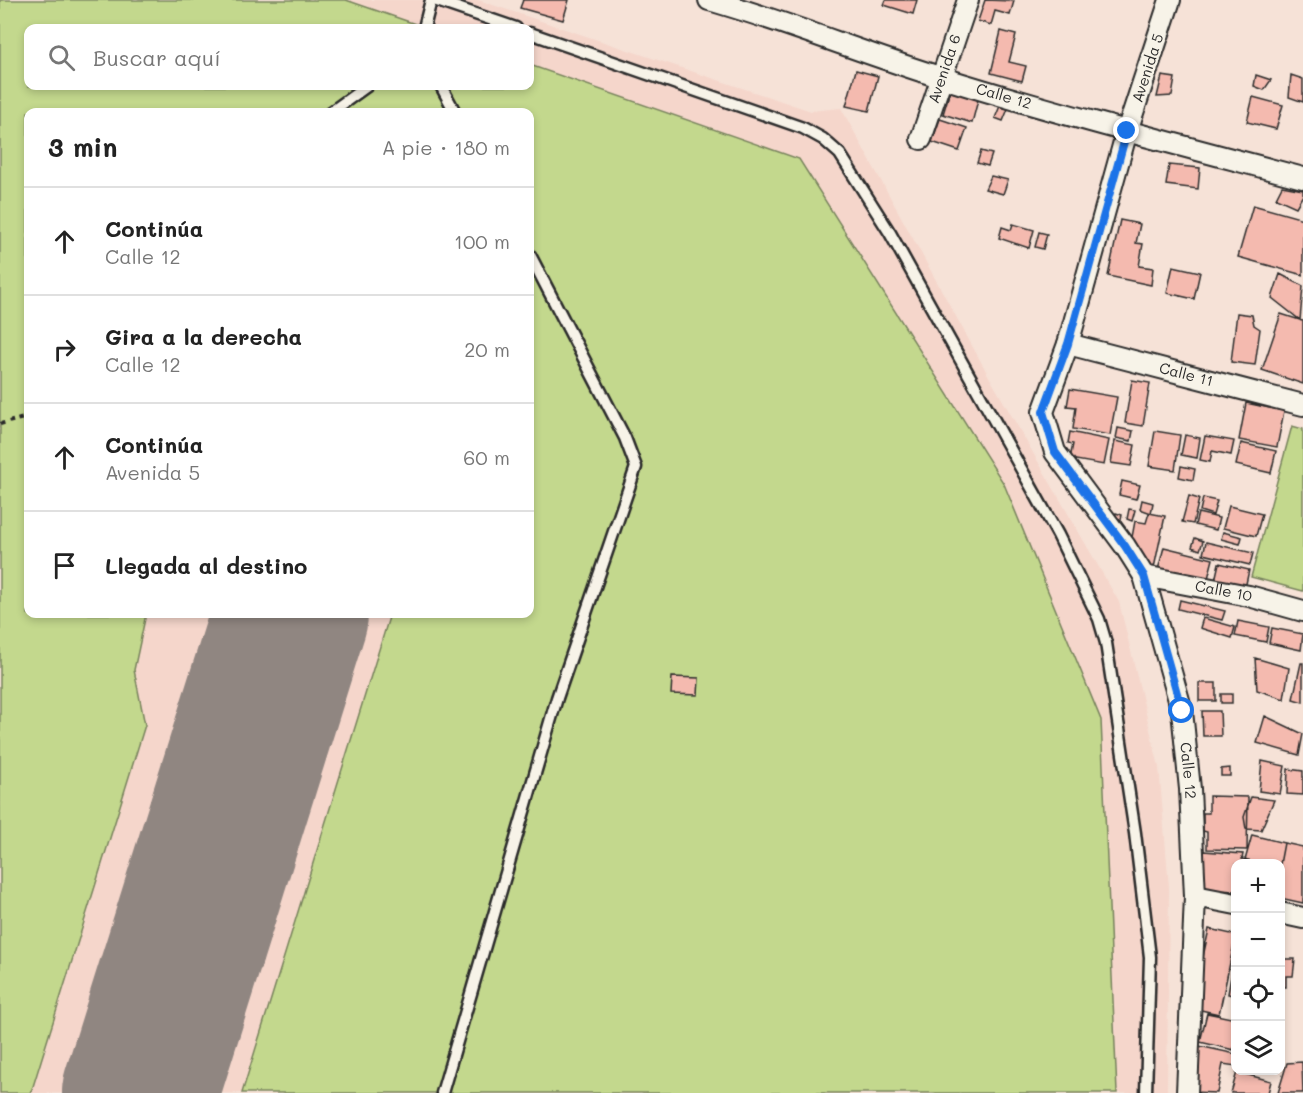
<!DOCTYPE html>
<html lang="es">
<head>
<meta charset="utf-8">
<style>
	:root { --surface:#fff; --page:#f6f6f6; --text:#222; --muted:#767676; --line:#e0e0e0 }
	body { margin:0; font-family:Mali,sans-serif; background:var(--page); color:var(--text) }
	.controls { position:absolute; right:18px; bottom:18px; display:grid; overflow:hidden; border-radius:12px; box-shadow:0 3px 9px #0003 }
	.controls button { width:54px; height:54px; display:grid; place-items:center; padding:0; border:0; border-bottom:2px solid var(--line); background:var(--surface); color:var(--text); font:30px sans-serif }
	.stop { position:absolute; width:18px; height:18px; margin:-14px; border:4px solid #1a73e8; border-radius:50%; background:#fff }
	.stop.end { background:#1a73e8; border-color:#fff; box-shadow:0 2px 6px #0008 }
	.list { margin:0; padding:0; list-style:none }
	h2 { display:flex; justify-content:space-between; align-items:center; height:78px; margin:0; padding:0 24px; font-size:26px }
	h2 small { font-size:20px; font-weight:400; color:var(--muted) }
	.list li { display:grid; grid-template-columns:39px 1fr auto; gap:18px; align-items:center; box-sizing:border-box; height:108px; padding:0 24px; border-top:2px solid var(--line) }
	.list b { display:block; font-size:22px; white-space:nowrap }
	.list p { margin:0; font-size:20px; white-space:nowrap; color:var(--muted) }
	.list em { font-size:20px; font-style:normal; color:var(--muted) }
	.icon { flex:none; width:33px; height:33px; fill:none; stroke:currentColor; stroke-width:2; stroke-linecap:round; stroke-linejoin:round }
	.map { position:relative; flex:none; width:1303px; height:1093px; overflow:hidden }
	.search { position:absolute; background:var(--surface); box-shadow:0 3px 9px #0003; left:24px; top:24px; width:510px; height:66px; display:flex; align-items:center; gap:15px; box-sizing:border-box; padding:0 21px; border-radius:12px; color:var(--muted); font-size:22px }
	.panel { position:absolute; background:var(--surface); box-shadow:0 3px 9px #0003; left:24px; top:108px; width:510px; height:510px; border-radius:12px }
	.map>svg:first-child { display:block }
</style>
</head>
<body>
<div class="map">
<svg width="1303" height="1093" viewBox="0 0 1303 1093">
	<rect width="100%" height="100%" fill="#f6e2d7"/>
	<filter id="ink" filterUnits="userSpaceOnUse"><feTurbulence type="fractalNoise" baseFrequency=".0167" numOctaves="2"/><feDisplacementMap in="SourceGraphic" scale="12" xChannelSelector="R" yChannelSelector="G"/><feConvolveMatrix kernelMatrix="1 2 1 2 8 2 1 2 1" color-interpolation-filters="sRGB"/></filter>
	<g filter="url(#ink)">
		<path fill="#f5d6cb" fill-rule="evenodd" d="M0,0h478l333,111 30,-3 150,272 128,222 40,165 10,120 -2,206h-1167zM28,28h502v58h-502zM28,112h502v502h-502z"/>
		<path fill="#c3d88d" stroke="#77825c" stroke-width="1.5" d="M0,0h346l81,28h-399v58h502v-21l269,94 205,325 97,236 16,373h-875l148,-479h140v-502h-502v502h118l-12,56 11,55 -114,368h-31z
			M1292,426l11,3v162l-52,-14z"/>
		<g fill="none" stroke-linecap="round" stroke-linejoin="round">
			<path stroke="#908681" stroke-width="156" d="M140,1093l150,-479"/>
		</g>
		<path fill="#f4baaf" stroke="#2b2b2b" stroke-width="1.5" d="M523,0h46l-6,20 -43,-12z
			M886,0h31l-4,14 -29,-9z
			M985,0l29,1 -4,14 -15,-4 -4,14 -13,-4z
			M1001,31l15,4 -7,27 17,4 -4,15 -31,-8z
			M856,70l22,6 -9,35 -23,-5z
			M1256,75l15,5 -7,10 -10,-4z
			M1291,75l12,4v23l-14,-5z
			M1162,76l13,2 -3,18 -15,1z
			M950,91l28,9 -6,23 -29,-9z
			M1253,97l30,8 -7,24 -29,-7z
			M1000,106l8,3 -5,12 -8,-3z
			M940,119l27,9 -8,23 -27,-9z
			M981,151l11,3 -4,12 -11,-3z
			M1169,165l31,3 -2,21 -32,-4z
			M991,176l17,4 -5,14 -18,-5z
			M1282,186l21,4v5l-7,12 -20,-9z
			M1253,205l50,14v56l-65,-18z
			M1120,220l20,4 -4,19 7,1 -4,22 14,2 -2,17 -43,-9z
			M1013,224l21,6 -5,18 -30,-10 3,-11 9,3z
			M1039,232l8,2 -4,15 -8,-2z
			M1173,266l27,6 -6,27 -27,-6z
			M1280,274l23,12 -3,34 -28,-22z
			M1237,313l15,2 2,10 6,4 -5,36 -24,-3z
			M1281,314l22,7v63l-41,-14z
			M1132,380l18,3 -7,43 -18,-3z
			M1070,389l47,8 -7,38 -37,-6 3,-22 -9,-1z
			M1246,403l38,8 -7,36 -38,-7z
			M1118,428l15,3 -2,10 -15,-3z
			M1155,431l25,4 -5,35 -26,-4z
			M1070,432l39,8 -5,25 -34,-6 3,-15 -5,-1z
			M1185,435l15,3 -3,20 -16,-3z
			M1205,436l29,5 -3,14 -19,-4 -2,11 -10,-2z
			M1115,441l20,4 -4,21 -20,-3z
			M1241,443l35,8 -5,22 -35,-8z
			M1181,466l14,3 -2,11 -14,-3z
			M1122,481l18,4 -4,14 -17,-4z
			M1189,496l10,3 -6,25 -11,-2z
			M1203,498l14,3 -4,14 -13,-4z
			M1142,500l11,3 -2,10 -11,-4z
			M1229,506l33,8 -6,22 -33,-8z
			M1129,509l6,1 -3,11 -5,-2z
			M1116,513l6,2 -3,14 -7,-2z
			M1149,513l16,3 -11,52 -13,-4 -11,-16 5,-27 11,2z
			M1198,513l21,5 -3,12 -21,-5z
			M1223,532l19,5 -2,7 -19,-5z
			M1195,538l8,3 -3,9 -8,-3z
			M1206,542l47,11 -3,12 -47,-11z
			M1164,547l49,12 -6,23 -49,-12z
			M1219,563l30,7 -5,23 -30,-8z
			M1180,600l45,11 -3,9 -44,-11z
			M1203,618l32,9 -3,11 -32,-10z
			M1238,621l31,6 -3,15 -31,-6z
			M1272,628l31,6 -2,16 -32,-7z
			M1255,658l34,10 -5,31 -27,-9z
			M1301,663h2v39l-10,-3z
			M672,677l27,1 -1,17 -27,-1z
			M1199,683h17v18h-17z
			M1221,694h11v9h-11z
			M1202,711h18l1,25h-18z
			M1265,716l38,18 -4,21 -42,-12z
			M1262,761l23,5 -5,28 -21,-3z
			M1230,768v8h-9v-7z
			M1288,769l15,2v24l-16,-1z
			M1209,796l39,1 -1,53 -40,-1v-17l-4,-1v-18h6z
			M1251,797l23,3 -13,30 -15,-1 -2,-12z
			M1252,835l32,8 -4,21h-36z
			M1284,843l19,4v56l-23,-5v-34z
			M1203,851l40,3 -1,5 7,1 -1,4h-12v27l-35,-2z
			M1209,929l27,6 -17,79 -27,-6z
			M1236,947v49l-8,-2z
			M1280,959h15l-2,17h-7v11h-6z
			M1207,1013l29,6 -2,31 -34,-8z
			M1199,1046l37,8v12l-13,-2 -6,29 -27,-1z
			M1302,1062l1,31h-25l9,-30z
			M1237,1072l34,9 -3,12h-37z"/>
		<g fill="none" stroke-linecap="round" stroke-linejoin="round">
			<g stroke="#2b2b2b" stroke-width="15">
				<path id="lane" d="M434,0l82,28
					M424,28l7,-28
					M530,33l273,95 20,11 17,15 50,79 168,302 41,84 7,24 29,190 15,124 -4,136
					M441,86l14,26
					M331,112l36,-26
					M442,1093l115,-395 79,-231 -11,-29 -95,-183"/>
			</g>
			<g stroke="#2b2b2b" stroke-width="24">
				<g id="street">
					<path id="s1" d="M709,0c79,22 155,54 234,78 119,37 240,68 360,100"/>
					<path id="s2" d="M1170,0l-43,131 -59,213 -25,68 12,40 70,94 19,30 38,135 8,78 5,107 -8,197"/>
					<path id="s3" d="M921,139l47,-139"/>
					<path id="s4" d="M1068,344l235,61"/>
					<path id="s5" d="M1144,576l105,20 54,15"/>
					<path d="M1195,896l41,8"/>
					<path d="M1280,913l23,5"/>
				</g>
			</g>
			<path stroke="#2b2b2b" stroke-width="4" stroke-dasharray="4.5 4.5" stroke-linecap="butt" d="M0,424l28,-7"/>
			<use href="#lane" stroke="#f7f3e8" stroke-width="10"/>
			<use href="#street" stroke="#f7f3e8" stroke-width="20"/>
		</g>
	</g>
	<g fill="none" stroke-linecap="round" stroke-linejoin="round" filter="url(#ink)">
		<path stroke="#1a73e8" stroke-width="8" d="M1127,131l-59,213 -25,68 12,40 70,94 19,30 38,135"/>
	</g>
	<g text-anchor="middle" stroke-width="4.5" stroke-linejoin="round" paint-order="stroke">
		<g font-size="15" fill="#2b2b2b" stroke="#f7f3e8">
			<text transform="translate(1148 68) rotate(-72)" y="5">Avenida 5</text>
			<text dy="5" stroke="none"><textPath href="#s3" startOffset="74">Avenida 6</textPath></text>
			<text dy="5" stroke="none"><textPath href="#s1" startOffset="310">Calle 12</textPath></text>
			<text dy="5" stroke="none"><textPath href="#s4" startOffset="122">Calle 11</textPath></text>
			<text dy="5" stroke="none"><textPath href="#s5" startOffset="81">Calle 10</textPath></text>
			<text dy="5" stroke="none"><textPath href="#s2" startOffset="826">Calle 12</textPath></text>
		</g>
	</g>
</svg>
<div class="controls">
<button>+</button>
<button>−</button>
<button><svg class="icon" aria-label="locate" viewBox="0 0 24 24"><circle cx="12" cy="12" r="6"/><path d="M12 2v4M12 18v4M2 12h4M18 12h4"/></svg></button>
<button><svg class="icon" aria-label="layers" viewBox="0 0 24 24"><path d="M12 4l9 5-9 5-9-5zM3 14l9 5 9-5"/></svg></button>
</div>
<div class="stop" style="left:1182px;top:711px"></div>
<div class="stop end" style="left:1127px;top:131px"></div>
<div class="search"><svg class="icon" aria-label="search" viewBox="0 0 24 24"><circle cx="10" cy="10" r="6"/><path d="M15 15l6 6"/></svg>Buscar aquí</div>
<section class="panel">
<h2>3 min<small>A pie · 180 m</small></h2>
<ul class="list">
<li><svg class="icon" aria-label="ahead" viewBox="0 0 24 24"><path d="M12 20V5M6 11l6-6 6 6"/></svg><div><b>Continúa</b><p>Calle 12</p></div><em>100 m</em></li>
<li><svg class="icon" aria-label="right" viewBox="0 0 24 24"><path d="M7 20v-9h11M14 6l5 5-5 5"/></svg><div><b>Gira a la derecha</b><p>Calle 12</p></div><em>20 m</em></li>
<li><svg class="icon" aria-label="ahead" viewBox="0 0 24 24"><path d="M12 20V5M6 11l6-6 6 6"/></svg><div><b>Continúa</b><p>Avenida 5</p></div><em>60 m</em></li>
<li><svg class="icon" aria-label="arrive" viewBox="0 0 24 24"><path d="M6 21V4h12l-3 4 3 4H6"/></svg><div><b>Llegada al destino</b></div></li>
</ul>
</section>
</div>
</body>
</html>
